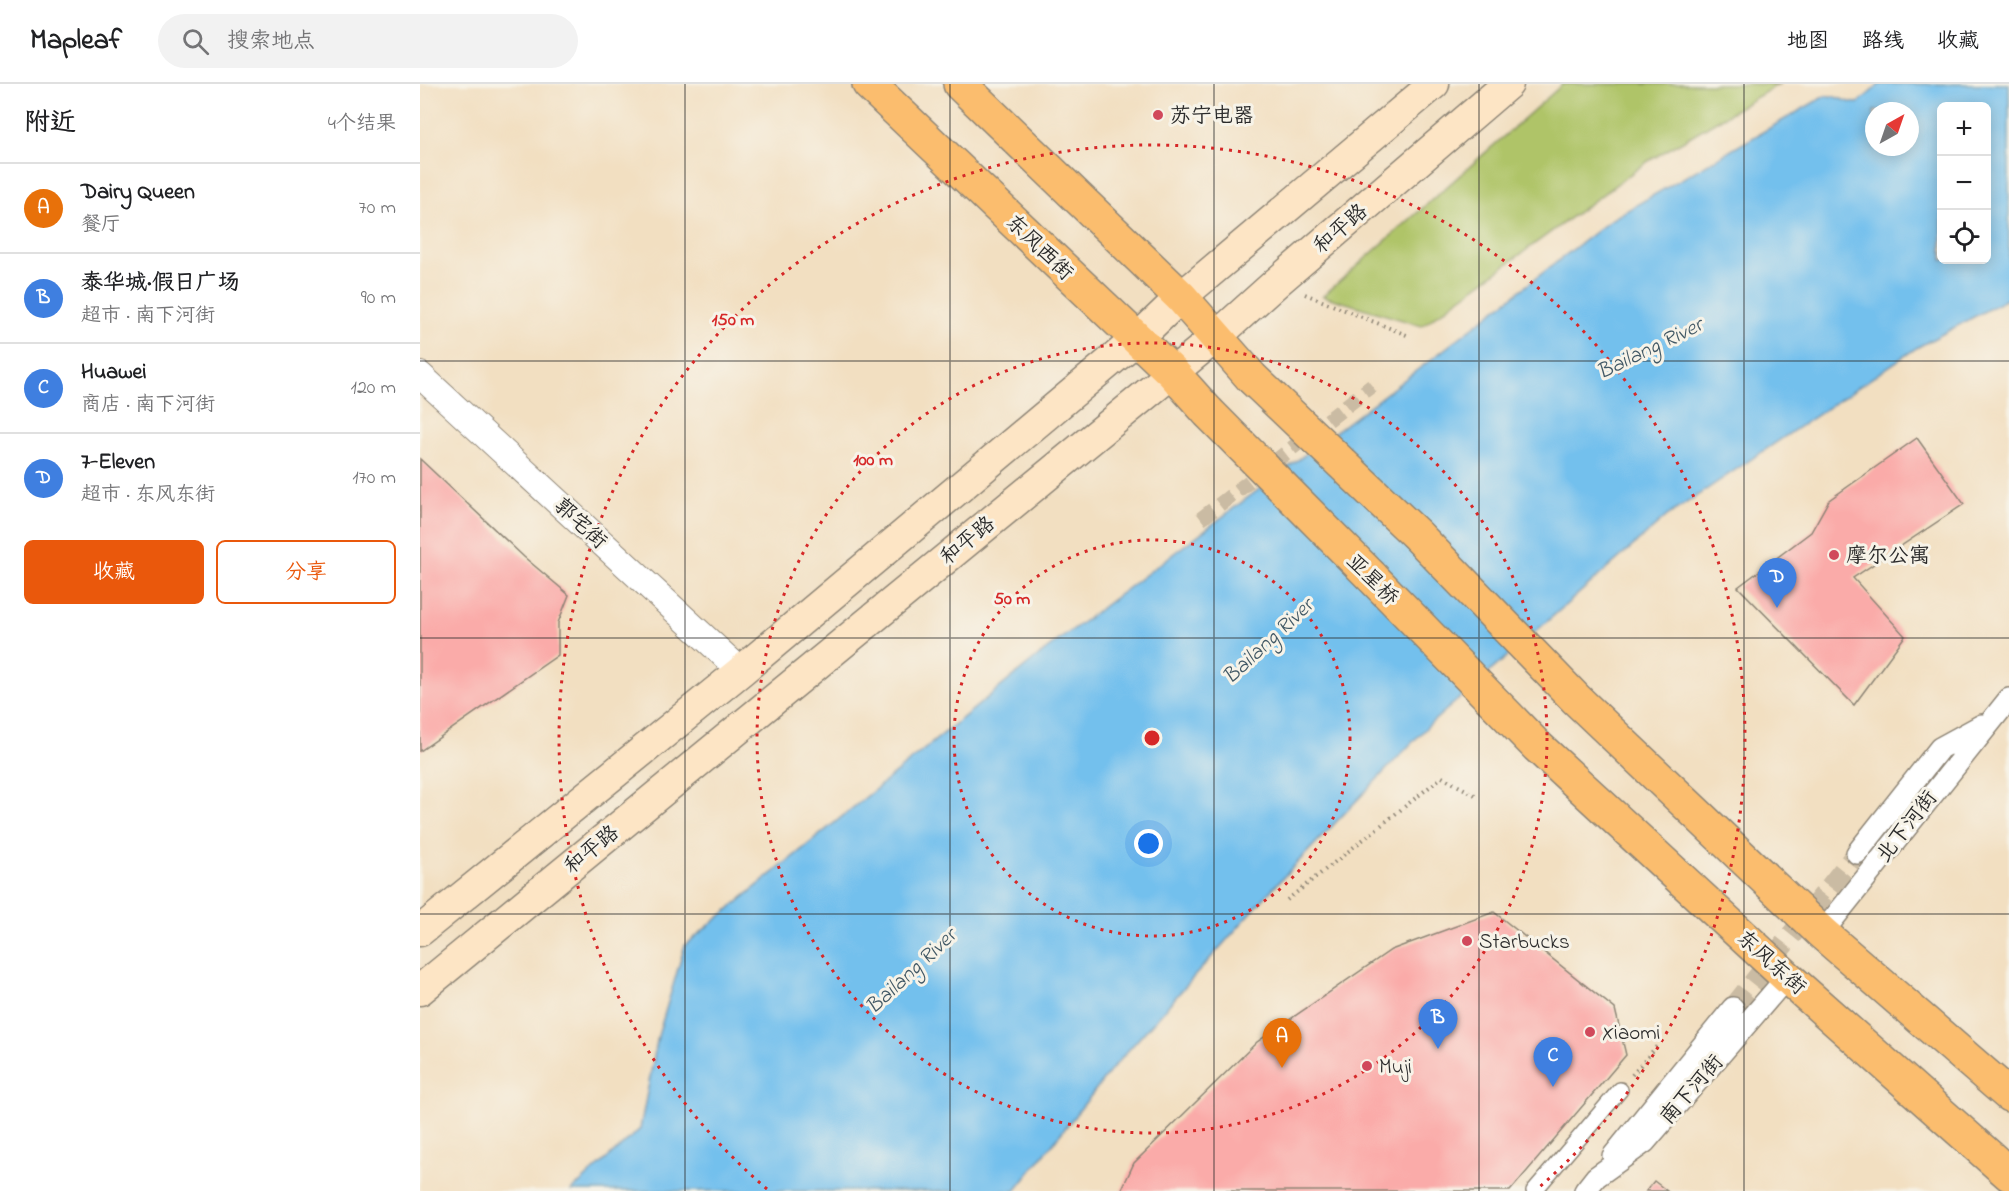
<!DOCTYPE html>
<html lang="zh">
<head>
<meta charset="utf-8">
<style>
	:root { --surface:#fff; --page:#f2f2f2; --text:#202124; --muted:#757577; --line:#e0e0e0; --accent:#ea580c }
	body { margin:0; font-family:"Indie Flower","LXGW WenKai TC",sans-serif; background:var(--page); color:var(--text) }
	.controls { position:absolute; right:18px; top:18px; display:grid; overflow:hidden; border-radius:9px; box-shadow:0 3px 15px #0003 }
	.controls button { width:54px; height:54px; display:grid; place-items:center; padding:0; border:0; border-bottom:2px solid var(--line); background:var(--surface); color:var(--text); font:30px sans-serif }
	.compass { position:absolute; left:1445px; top:18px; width:54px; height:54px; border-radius:50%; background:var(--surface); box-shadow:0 3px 15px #0003; rotate:40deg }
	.you { position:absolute; left:729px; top:760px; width:21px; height:21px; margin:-15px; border:4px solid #fff; border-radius:50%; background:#1a73e8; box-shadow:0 0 0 9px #1a73e833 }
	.badge { display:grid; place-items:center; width:39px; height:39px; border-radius:50%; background:var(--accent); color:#fff; font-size:20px; font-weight:700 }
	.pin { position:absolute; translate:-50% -50px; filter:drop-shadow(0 2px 3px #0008) }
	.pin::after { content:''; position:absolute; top:32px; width:21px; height:18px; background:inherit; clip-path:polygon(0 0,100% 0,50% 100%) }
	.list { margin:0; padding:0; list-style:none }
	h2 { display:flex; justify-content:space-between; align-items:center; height:78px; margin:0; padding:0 24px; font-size:26px }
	h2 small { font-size:20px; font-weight:400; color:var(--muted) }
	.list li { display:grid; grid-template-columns:39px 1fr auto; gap:18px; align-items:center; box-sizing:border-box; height:90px; padding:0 24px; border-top:2px solid var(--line) }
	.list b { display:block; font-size:22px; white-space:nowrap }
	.list p { margin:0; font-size:20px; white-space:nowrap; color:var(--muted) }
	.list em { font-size:20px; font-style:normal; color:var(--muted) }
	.actions { display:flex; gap:12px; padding:18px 24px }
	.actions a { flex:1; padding:14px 0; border:2px solid var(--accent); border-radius:9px; text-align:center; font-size:21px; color:var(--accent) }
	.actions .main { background:var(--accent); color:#fff }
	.icon { flex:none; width:33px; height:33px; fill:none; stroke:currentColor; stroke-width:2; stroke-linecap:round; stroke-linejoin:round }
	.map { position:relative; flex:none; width:1589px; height:1107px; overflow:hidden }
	header { display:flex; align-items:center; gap:36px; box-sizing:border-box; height:84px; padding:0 30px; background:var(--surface); border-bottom:2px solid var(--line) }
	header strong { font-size:28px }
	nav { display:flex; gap:33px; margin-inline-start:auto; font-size:21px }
	.search { width:420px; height:54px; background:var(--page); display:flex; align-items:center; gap:15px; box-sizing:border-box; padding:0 21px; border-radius:33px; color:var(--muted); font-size:22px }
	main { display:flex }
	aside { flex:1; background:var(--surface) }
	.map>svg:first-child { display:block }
</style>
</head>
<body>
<header>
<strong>Mapleaf</strong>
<div class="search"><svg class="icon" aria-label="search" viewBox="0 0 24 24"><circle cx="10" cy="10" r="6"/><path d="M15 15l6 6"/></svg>搜索地点</div>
<nav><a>地图</a><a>路线</a><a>收藏</a></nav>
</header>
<main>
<aside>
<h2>附近<small>4个结果</small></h2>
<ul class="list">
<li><span class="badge" style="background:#e8710a">A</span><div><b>Dairy Queen</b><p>餐厅</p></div><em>70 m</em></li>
<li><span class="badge" style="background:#3f7fe0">B</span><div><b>泰华城·假日广场</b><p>超市 · 南下河街</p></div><em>90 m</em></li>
<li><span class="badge" style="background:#3f7fe0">C</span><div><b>Huawei</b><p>商店 · 南下河街</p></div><em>120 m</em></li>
<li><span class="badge" style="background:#3f7fe0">D</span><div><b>7-Eleven</b><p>超市 · 东风东街</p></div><em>170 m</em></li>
</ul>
<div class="actions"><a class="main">收藏</a><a>分享</a></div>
</aside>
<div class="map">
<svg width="1589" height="1107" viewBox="0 0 1589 1107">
	<rect width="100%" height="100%" fill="#f7f3e8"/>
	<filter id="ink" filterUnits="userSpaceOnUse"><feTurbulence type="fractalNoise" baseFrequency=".0167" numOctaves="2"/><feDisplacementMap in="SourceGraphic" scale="12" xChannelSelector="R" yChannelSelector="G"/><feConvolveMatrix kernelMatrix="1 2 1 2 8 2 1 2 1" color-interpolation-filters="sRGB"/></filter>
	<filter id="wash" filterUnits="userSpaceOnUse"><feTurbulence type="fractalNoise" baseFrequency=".008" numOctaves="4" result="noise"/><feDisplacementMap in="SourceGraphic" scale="24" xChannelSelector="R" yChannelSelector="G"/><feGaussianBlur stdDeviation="1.35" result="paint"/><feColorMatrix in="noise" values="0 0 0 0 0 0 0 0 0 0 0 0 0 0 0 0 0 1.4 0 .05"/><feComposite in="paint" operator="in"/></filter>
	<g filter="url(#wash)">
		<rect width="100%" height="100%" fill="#f2dfc1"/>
		<path fill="#afc468" stroke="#6d784a" stroke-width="1.5" d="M1143,0h216l-132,78 -225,164 -99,-30z"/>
		<path fill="#73c0ed" stroke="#4f768c" stroke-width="1.5" fill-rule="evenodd" d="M1460,0h129v214l-91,49 -251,169 -239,210 -154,161 -158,177 -101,127h-444l69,-62 18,-93 27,-91 362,-296 390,-294 175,-136 213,-123c11,-2 21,8 33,7zM1522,22h44v154h-44zM1454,27h36v36h-36z"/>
		<g id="blocks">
			<path fill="#faaba9" d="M1497,354l47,66 -111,74 52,58 -51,69 -116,-118 73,-55 18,-32z
				M0,375l104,98 45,38 -11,28v32l-138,96z
				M1074,828l121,97 11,46 -116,136h-389l13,-28 123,-121 134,-92z
				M1234,1097l13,10h-21z"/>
		</g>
	</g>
	<g filter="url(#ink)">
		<use href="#blocks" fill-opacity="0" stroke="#8e8576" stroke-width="1.5"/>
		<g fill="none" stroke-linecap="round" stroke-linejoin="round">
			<path stroke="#cabba3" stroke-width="15" stroke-dasharray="15 8" stroke-linecap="butt" d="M781,435l171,-133"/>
			<path stroke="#cabba3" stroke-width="21" stroke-dasharray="21 10" stroke-linecap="butt" d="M1313,924l124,-155"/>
			<g stroke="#8e8576" stroke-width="18">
				<path id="pedestrian" d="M1114,1107l86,-101"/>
			</g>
			<g stroke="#8e8576" stroke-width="24">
				<path id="minor" d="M1437,769l83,-105 42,-23
					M1402,849l187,-234
					M1193,1072l120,-148
					M1165,1107l11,-14 49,-35 142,-165"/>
			</g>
			<g stroke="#8e8576" stroke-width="28">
				<path id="tertiary" d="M0,291l321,296"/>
			</g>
			<g stroke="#8e8576" stroke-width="33">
				<path id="secondary" d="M0,847l321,-260 396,-332 44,-42 253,-213
					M0,906l796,-653 60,-54 232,-199"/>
			</g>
			<g stroke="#8e8576" stroke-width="36">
				<path id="primary" d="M449,0l303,288 36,40
					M540,0l221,213 71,81
					M997,451l159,164 246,234 187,162
					M951,492l166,170 250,231 222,197"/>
			</g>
			<path stroke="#8e8576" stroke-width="4" stroke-dasharray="1.5 4.5" stroke-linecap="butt" d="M885,210l104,42
				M867,816l155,-123 33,18
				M1212,991l25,-29"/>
			<use href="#pedestrian" stroke="#fff" stroke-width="15"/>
			<use href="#minor" stroke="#fff" stroke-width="21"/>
			<use href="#tertiary" stroke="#fff" stroke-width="26"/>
			<use href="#secondary" stroke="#fde5c5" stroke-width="30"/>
			<use href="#primary" stroke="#fbbd6e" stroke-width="33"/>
			<g stroke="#8e8576" stroke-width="36" stroke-linecap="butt">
				<path id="primary-bridge" d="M832,294l165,157
					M788,328l163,164"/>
			</g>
			<use href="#primary-bridge" stroke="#fbbd6e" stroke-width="33"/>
		</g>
	</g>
	<path fill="none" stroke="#2b2b2b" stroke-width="1.5" stroke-opacity="0.55" d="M265,0v1107M530,0v1107M794,0v1107M1059,0v1107M1324,0v1107M0,277h1589M0,554h1589M0,830h1589"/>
	<g fill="none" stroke="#d62828" stroke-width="3" stroke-dasharray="3 6">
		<circle cx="732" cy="654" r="198"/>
		<circle cx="732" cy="654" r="395"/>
		<path d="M347 1105A593 593 0 1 1 1117 1105"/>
	</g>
	<g fill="#d1495b" stroke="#f7f3e8" stroke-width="2">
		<circle cx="738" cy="31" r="6"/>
		<circle cx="1414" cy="471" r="6"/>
		<circle cx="1047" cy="857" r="6"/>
		<circle cx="1170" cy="948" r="6"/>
		<circle cx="947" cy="982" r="6"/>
	</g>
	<g text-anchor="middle" stroke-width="6" stroke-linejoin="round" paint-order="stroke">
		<g font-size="21" fill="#2b2b2b" stroke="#f7f3e8" text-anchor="start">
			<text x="750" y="38">苏宁电器</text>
			<text x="1426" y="478">摩尔公寓</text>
			<text x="1059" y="864">Starbucks</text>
			<text x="1182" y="955">Xiaomi</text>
			<text x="959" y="989">Muji</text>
		</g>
		<g font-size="21" fill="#2b2b2b" stroke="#f7f3e8">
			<text transform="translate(920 144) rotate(-41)" y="7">和平路</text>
			<text transform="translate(620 163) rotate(44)" y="7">东风西街</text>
			<text transform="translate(161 439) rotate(43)" y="7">郭宅街</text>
			<text transform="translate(547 456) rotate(-39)" y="7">和平路</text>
			<text transform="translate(953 495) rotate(45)" y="7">亚星桥</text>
			<text transform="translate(1486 742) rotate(-52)" y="7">北下河街</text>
			<text transform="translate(171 765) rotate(-39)" y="7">和平路</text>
			<text transform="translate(1352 878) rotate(42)" y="7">东风东街</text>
			<text transform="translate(1271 1005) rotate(-49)" y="7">南下河街</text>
		</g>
		<g font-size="22" font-style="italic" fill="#415865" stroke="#f7f3e8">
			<text transform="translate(1229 263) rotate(-26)" y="8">Bailang River</text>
			<text transform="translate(847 556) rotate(-43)" y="8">Bailang River</text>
			<text transform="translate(490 886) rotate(-43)" y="8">Bailang River</text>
		</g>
	</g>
	<circle cx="732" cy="654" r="9" fill="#d62828" stroke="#f7f3e8" stroke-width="3"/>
	<g font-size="18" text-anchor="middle" font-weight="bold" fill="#d62828" stroke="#f7f3e8" stroke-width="6" stroke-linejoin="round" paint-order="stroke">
		<text x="313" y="241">150 m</text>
		<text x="453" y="381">100 m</text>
		<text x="592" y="520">50 m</text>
	</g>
</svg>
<div class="controls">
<button>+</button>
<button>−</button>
<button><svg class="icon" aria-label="locate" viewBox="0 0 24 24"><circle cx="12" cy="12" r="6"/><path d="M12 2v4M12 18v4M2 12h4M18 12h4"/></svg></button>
</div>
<svg class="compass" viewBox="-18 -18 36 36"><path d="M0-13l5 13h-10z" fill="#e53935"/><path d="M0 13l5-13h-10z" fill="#757577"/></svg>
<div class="you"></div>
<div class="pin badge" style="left:862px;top:984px;background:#e8710a">A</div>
<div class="pin badge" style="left:1018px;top:965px;background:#3f7fe0">B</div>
<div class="pin badge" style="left:1133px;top:1003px;background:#3f7fe0">C</div>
<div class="pin badge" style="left:1357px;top:524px;background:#3f7fe0">D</div>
</div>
</main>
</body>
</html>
